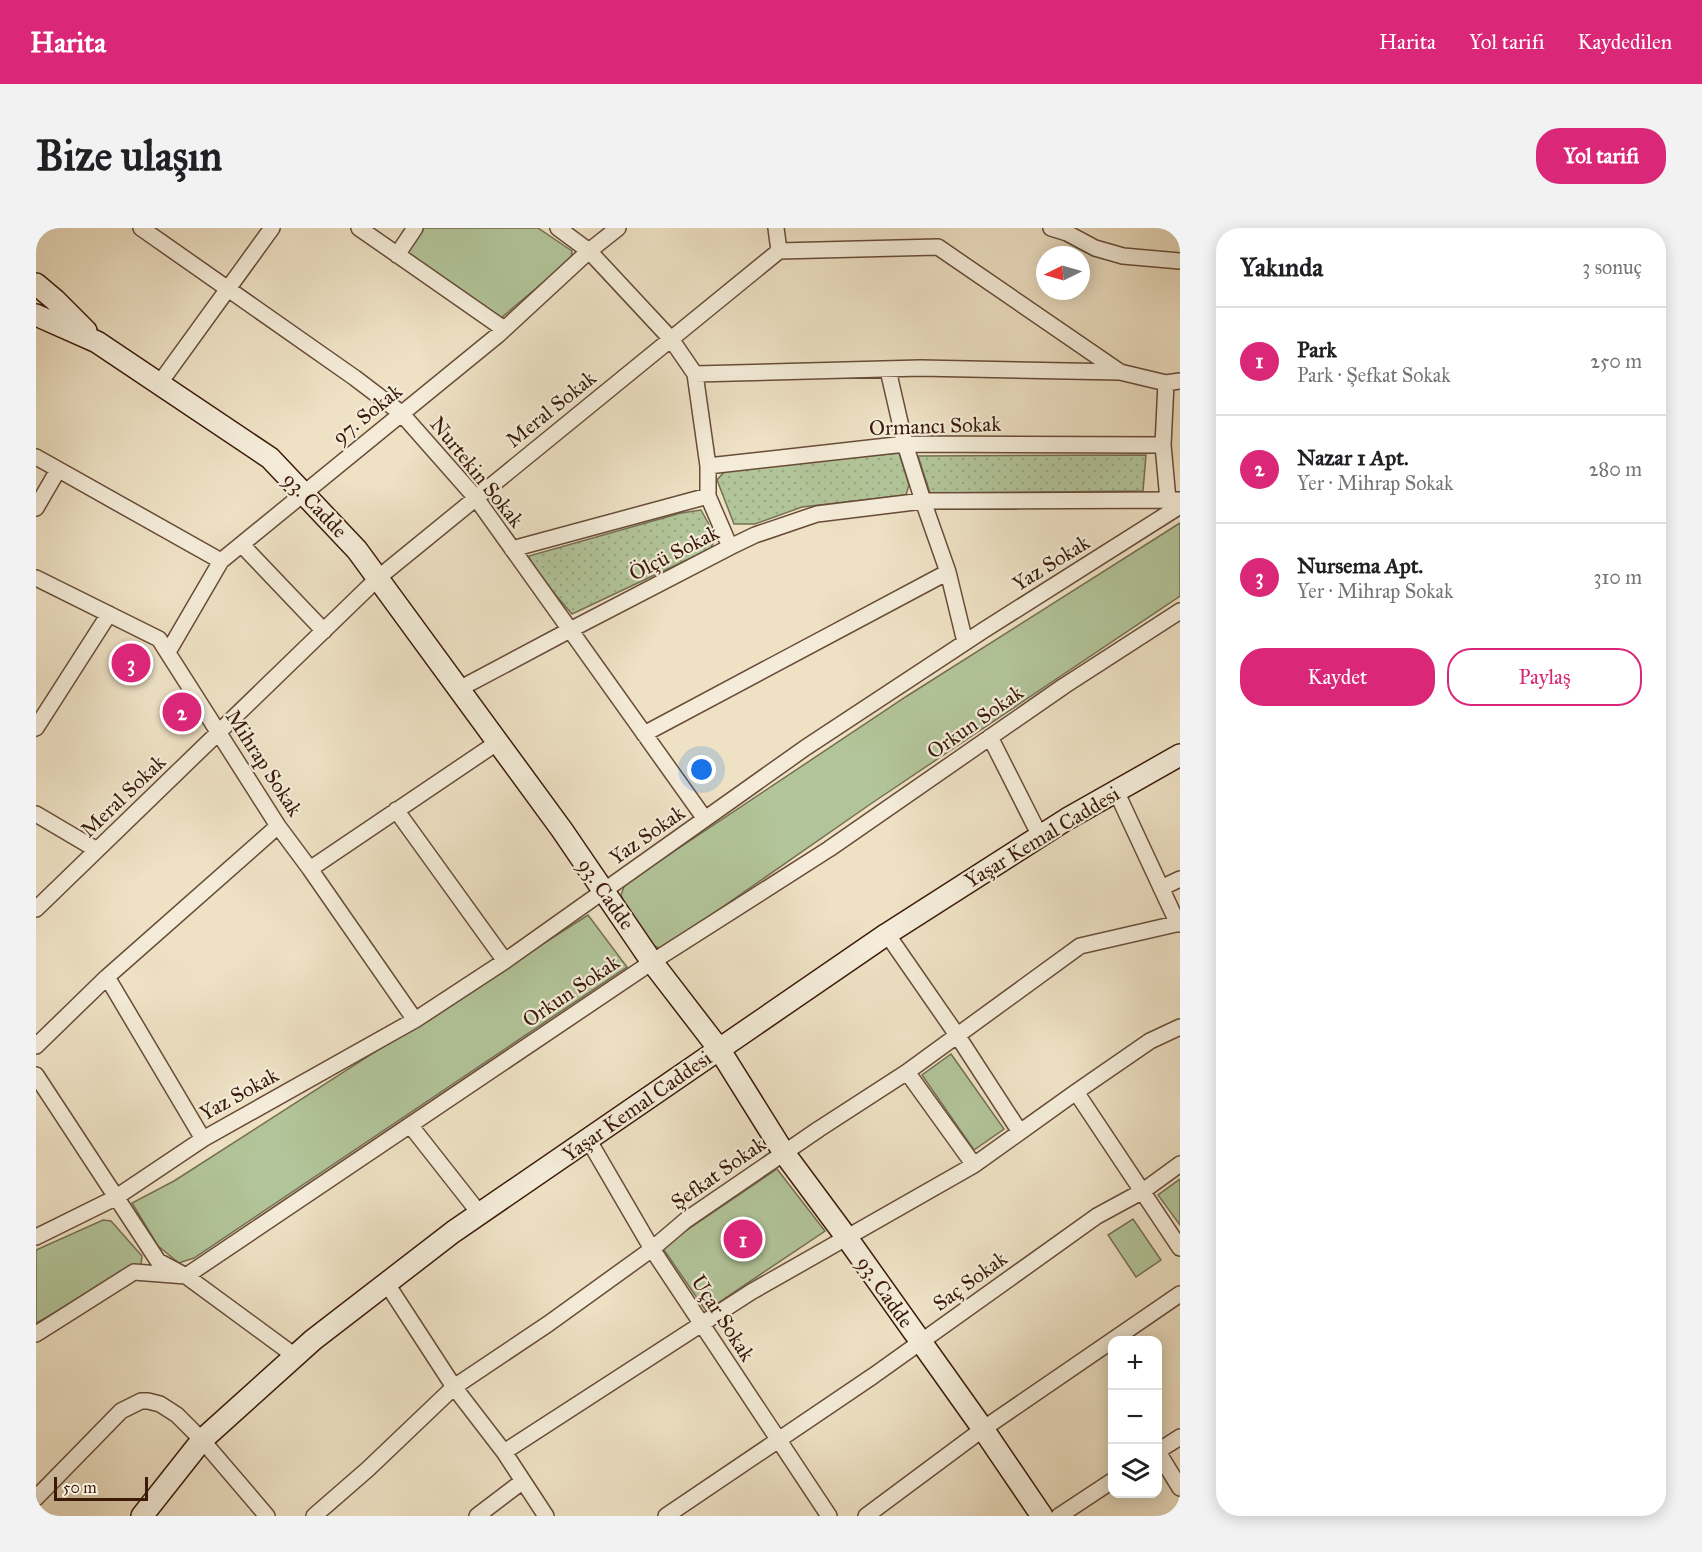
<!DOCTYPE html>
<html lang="tr">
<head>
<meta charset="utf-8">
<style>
	:root { --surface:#fff; --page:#f2f2f2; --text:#202124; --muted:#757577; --line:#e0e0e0; --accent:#db2777 }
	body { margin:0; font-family:"IM FELL Great Primer",serif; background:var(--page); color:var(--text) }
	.controls { position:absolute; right:18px; bottom:18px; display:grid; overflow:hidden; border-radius:12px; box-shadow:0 3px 15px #0003 }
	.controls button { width:54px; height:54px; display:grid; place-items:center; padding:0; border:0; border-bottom:2px solid var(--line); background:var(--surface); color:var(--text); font:30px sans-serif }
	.compass { position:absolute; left:1000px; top:18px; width:54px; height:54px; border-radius:50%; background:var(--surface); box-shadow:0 3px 15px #0003; rotate:265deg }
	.scale { position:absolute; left:18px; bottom:15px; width:94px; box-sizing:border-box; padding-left:6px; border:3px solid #3b1a0a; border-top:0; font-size:16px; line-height:21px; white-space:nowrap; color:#3b1a0a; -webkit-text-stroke:4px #f4ecd9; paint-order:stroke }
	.you { position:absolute; left:666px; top:542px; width:21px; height:21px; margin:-15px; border:4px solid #fff; border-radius:50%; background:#1a73e8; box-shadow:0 0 0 9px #1a73e833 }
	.badge { display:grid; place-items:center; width:39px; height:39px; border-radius:50%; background:var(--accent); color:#fff; font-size:20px; font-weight:700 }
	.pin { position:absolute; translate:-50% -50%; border:3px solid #fff; box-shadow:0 2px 6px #0006 }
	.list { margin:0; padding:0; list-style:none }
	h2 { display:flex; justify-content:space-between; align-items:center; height:78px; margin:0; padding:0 24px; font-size:26px }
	h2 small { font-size:20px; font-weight:400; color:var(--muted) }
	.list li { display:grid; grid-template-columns:39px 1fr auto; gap:18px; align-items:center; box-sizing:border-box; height:108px; padding:0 24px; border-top:2px solid var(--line) }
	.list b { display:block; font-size:22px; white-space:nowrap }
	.list p { margin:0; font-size:20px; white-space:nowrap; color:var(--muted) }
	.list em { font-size:20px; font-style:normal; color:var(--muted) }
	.actions { display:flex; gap:12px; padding:18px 24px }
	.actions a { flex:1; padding:14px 0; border:2px solid var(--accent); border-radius:24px; text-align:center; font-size:21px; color:var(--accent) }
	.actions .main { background:var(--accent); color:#fff }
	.icon { flex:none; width:33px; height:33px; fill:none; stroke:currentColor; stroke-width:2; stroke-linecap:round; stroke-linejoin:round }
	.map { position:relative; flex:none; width:1144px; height:1288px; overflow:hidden; border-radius:24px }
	header { display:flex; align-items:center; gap:36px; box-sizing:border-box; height:84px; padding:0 30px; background:var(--accent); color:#fff }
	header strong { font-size:28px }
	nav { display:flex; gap:33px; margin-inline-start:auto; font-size:21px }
	.intro { display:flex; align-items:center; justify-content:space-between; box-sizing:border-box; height:144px; padding:0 36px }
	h1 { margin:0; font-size:42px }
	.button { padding:15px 27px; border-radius:24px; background:var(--accent); color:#fff; font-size:21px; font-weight:700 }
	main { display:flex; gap:36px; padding:0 36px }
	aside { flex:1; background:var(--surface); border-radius:24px; box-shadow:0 3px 15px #0003 }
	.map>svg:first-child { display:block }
</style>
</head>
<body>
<header>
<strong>Harita</strong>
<nav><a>Harita</a><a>Yol tarifi</a><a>Kaydedilen</a></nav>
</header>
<div class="intro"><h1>Bize ulaşın</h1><a class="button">Yol tarifi</a></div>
<main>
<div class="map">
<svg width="1144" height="1288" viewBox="0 0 1144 1288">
	<defs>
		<pattern id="grass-dots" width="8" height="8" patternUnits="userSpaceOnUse" patternTransform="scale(1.5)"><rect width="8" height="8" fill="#b2c499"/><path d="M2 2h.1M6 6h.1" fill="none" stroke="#9aa882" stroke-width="1.8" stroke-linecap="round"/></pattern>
	</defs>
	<rect width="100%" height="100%" fill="#eee1c4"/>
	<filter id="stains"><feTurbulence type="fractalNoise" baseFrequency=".00333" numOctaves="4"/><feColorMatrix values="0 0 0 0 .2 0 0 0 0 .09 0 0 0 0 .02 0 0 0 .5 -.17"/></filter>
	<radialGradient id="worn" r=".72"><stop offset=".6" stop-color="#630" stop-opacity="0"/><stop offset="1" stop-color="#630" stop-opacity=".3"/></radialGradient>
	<path fill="url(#grass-dots)" stroke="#766f52" stroke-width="1.5" d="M863,225l10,32 -3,10 -104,12 -47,17h-21l-17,-44 9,-10z
		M1110,227l-3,36 -213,2 -12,-37z
		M665,282l10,18 4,12 -5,9 -138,65 -41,-48 -2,-10 152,-43z"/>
	<path fill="#b2c499" stroke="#766f52" stroke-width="1.5" d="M387,0h115l34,23 -1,8 -70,59 -93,-63 -1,-7z
		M1144,295v73l-308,207 -210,146 -10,-4 -25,-37 -6,-13 4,-11 282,-188z
		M552,687l39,52 -433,291 -15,5 -21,-17 -26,-43 42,-22z
		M915,826l53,75 -30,21 -52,-75z
		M741,941l48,62 -119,80 -44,-64z
		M1144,951v46l-22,-30z
		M1097,991l28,41 -25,17 -28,-42z
		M67,992l8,1 31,35 -1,9 -105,58v-73z"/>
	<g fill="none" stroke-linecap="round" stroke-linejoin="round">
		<g stroke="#684c38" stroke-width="18">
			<path id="street" d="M105,0l214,150 46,35 75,85 229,321
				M323,0l145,101
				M522,0l31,23 82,88 24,35 13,92v30l22,51
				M740,0l3,23
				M1015,0l16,5 28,15 28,8 57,5
				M361,27l18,-27
				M852,142l17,74 18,57 25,71 17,70
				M659,146l225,-6 200,4
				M1130,155l-3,62 5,55
				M123,156l113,-156
				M0,229l185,104
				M672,238l197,-22 258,1
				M0,280l22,-38
				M206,317l82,86
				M476,321l196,-53
				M0,350l123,61 119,187 32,43 105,151
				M132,424l53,-91 277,-226 91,-84 29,-23
				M423,461l111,-59 160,-83 25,-12 62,-21 106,-13 257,-1
				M0,500l73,-114
				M608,506l304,-162
				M954,509l50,99
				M1080,563l62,133
				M360,582l109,151
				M0,586l61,36
				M274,641l188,-127
				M1125,660l19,-9
				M0,681l342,-331 401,-327 159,-4 182,125 46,11 14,-2
				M851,706l70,101 63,97
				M71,749l96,162
				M0,818l71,-69 171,-151
				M871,844l67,93
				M0,847l122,186 28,15 109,80
				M1040,864l104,156
				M374,897l70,89
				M552,911l64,110 177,267
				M0,1009l79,-39 88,-59 212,-119 90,-59 300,-213 179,-118 196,-124
				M351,1056l67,103 50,65 42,64
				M0,1106l98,-62 52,4 466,-314 177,-113 235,-163 116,-75
				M1122,1223l22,-14
				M468,1224l247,-160 223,-127 102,-73 74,-51 30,-14
				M1122,1224l22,36
				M0,1270l85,-87 20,-10h7l12,3 17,11 25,25 65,76
				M278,1288l54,-47 86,-82 94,-63 104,-75 34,-29 133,-91 88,-57 173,-126 100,-23
				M441,1288l46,-35
				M630,1288l207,-140 224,-160 46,-25 37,-27
				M830,1288l117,-87 197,-135
				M1023,1288l53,-35"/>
		</g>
		<g stroke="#3b1a0a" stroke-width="24">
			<path id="secondary" d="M0,56l19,16 31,31
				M0,87l61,27 173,116 87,92 205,280 90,132 67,87 65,104 63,85 136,191 59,87
				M106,1288l60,-76 111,-100 140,-108 434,-298 180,-115 113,-64"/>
		</g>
		<use href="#street" stroke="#f4ecd9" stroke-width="15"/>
		<use href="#secondary" stroke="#f4ecd9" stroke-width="21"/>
	</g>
	<g text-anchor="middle" stroke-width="4.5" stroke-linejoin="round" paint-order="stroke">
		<g font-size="21" fill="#3b1a0a" stroke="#f4ecd9">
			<text transform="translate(515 181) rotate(-39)" y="7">Meral Sokak</text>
			<text transform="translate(331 186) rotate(-39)" y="7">97. Sokak</text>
			<text transform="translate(899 198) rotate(-2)" y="7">Ormancı Sokak</text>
			<text transform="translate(441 244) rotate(51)" y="7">Nurtekin Sokak</text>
			<text transform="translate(279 277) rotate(46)" y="7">93. Cadde</text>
			<text transform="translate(638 325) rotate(-27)" y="7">Ölçü Sokak</text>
			<text transform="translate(1015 335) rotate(-32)" y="7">Yaz Sokak</text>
			<text transform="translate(939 494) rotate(-35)" y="7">Orkun Sokak</text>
			<text transform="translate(228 535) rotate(57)" y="7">Mihrap Sokak</text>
			<text transform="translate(87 568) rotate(-44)" y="7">Meral Sokak</text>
			<text transform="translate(611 607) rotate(-35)" y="7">Yaz Sokak</text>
			<text transform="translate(1006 609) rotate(-31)" y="7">Yaşar Kemal Caddesi</text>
			<text transform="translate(570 666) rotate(55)" y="7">93. Cadde</text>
			<text transform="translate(535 763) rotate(-34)" y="7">Orkun Sokak</text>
			<text transform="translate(203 866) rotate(-29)" y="7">Yaz Sokak</text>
			<text transform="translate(601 878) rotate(-35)" y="7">Yaşar Kemal Caddesi</text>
			<text transform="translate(682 945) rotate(-35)" y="7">Şefkat Sokak</text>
			<text transform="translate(934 1053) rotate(-36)" y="7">Saç Sokak</text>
			<text transform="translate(849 1064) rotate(55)" y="7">93. Cadde</text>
			<text transform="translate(687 1090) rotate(57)" y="7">Uçar Sokak</text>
		</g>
	</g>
	<rect width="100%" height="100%" filter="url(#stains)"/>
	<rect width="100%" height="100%" fill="url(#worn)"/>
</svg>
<div class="controls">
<button>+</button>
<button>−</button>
<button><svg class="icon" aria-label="layers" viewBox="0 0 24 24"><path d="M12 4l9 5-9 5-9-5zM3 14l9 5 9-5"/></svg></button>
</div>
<svg class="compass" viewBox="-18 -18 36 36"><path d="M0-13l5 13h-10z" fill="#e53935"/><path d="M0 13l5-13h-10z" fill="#757577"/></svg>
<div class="scale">50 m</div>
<div class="you"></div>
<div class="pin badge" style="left:707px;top:1011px">1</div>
<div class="pin badge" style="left:146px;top:484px">2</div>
<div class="pin badge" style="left:95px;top:435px">3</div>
</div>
<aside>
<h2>Yakında<small>3 sonuç</small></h2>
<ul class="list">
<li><span class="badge">1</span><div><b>Park</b><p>Park · Şefkat Sokak</p></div><em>250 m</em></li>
<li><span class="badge">2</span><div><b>Nazar 1 Apt.</b><p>Yer · Mihrap Sokak</p></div><em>280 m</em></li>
<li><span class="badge">3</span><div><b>Nursema Apt.</b><p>Yer · Mihrap Sokak</p></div><em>310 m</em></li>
</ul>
<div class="actions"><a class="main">Kaydet</a><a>Paylaş</a></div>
</aside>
</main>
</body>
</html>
